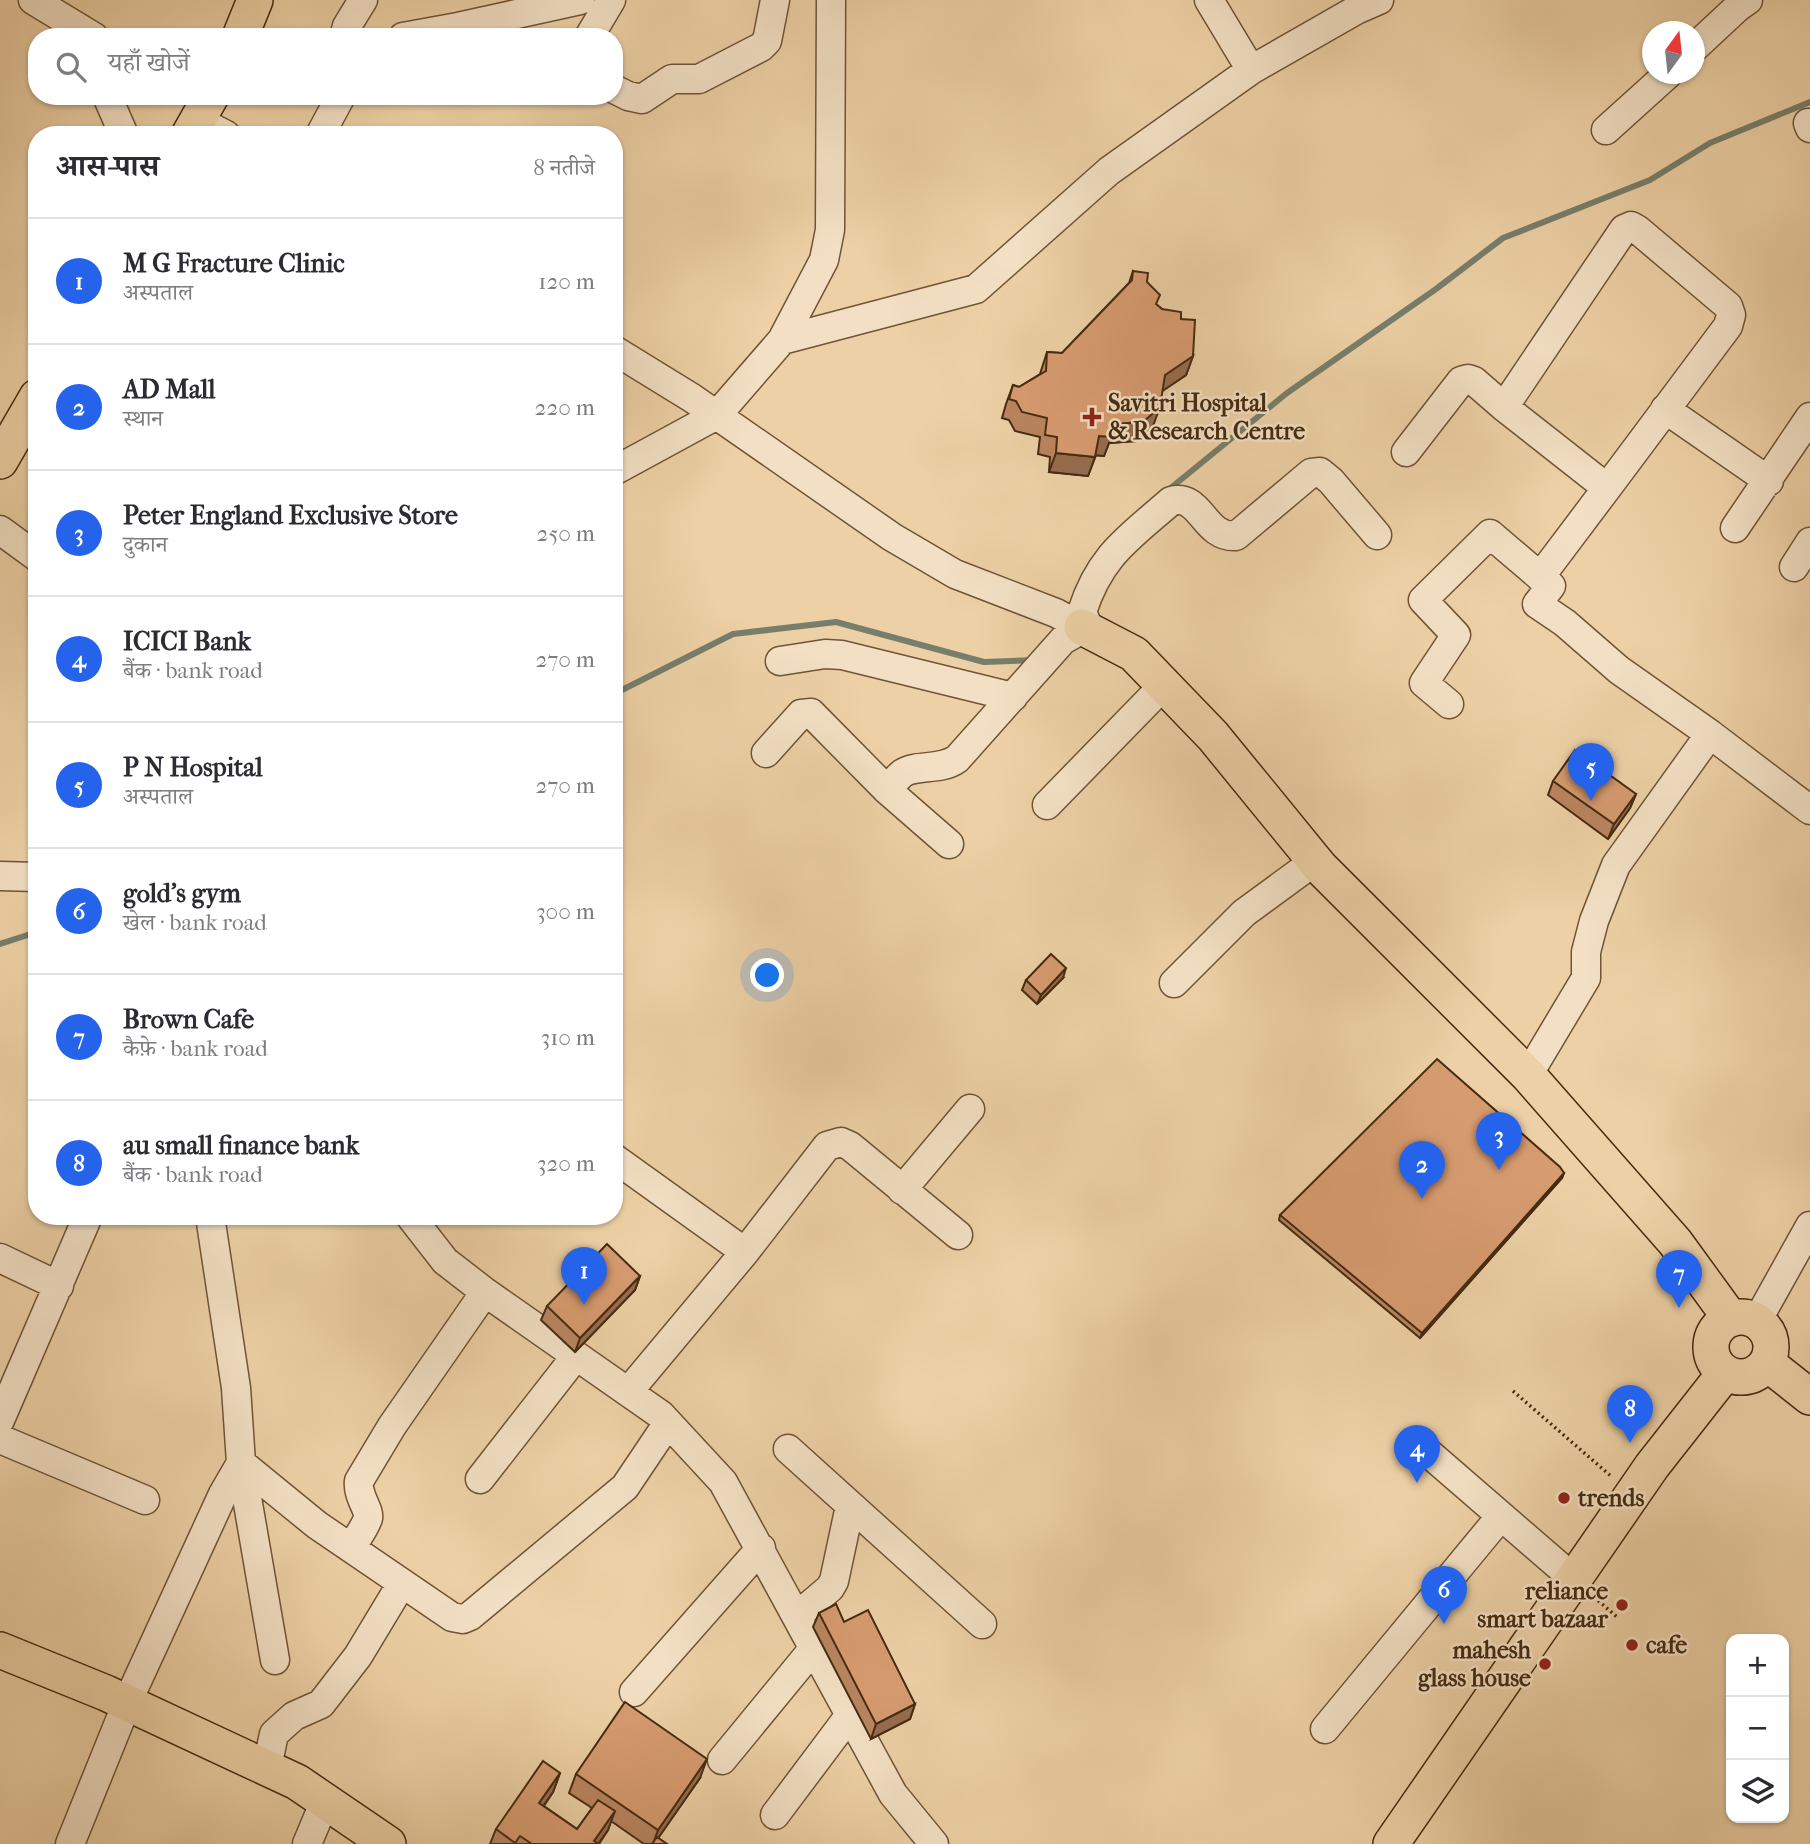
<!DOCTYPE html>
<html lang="hi">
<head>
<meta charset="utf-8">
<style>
	:root { --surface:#fff; --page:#f7f7f7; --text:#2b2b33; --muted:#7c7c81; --line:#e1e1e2; --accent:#2563eb }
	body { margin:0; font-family:"IM FELL French Canon","Noto Serif Devanagari",serif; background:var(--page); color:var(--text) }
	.controls { position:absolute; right:21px; bottom:21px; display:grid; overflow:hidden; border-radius:14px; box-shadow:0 2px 5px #0004 }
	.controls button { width:63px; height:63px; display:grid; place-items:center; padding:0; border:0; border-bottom:2px solid var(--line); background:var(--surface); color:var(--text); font:35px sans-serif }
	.compass { position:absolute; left:1642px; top:21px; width:63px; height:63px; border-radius:50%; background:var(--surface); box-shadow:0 2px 5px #0004; rotate:15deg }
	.you { position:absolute; left:768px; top:976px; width:24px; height:24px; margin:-18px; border:5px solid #fff; border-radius:50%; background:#1a73e8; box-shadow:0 0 0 10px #1a73e833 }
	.badge { display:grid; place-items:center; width:46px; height:46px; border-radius:50%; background:var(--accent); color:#fff; font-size:23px; font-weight:700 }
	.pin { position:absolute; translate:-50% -58px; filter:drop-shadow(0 2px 4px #0008) }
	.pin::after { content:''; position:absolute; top:37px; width:24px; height:21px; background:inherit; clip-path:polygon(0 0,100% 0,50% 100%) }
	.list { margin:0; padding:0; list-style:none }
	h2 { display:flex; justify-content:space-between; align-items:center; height:91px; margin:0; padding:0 28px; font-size:30px }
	h2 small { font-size:23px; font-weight:400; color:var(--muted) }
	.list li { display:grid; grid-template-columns:46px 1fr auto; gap:21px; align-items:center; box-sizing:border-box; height:126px; padding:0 28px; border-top:2px solid var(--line) }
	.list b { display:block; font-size:26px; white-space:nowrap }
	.list p { margin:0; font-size:23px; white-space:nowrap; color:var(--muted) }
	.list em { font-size:23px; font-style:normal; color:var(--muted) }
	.icon { flex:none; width:38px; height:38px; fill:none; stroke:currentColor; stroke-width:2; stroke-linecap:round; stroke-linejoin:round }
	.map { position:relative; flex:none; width:1810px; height:1844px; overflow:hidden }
	.search { position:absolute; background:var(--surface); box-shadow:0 2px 5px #0004; left:28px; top:28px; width:595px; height:77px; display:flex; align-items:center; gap:18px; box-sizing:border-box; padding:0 24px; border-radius:28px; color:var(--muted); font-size:26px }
	.panel { position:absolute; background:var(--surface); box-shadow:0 2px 5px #0004; left:28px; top:126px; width:595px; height:1099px; border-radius:28px }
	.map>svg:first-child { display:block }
</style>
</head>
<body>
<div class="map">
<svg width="1810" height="1844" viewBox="0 0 1810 1844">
	<rect width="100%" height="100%" fill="#edd0a5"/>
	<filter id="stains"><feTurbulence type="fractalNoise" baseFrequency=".00286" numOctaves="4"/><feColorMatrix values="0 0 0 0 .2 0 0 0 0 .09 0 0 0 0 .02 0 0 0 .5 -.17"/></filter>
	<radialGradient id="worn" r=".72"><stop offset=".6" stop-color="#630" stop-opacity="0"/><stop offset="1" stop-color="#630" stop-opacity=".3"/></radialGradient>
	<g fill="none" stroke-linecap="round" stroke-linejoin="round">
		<path stroke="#777e6c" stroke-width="6" d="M1167,491l120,-98 149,-104 67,-51 147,-58 60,-37 100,-41
			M614,694l119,-60 103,-12 148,40 50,-2
			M0,944l37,-12"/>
		<g stroke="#6f5436" stroke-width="31">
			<path id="minor" d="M33,0l61,37
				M1209,0l42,70
				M344,37l3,-11 16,-26
				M403,37l55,-10 122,-27
				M589,37l22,-37
				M1694,48l44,-41 10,-7
				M614,89l14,7 14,3 30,-20h27l62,-32 6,-6 8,-41
				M107,96l17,39
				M197,120l29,15
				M1808,123l2,5
				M1606,130l62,-56
				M320,135l21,-39
				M782,340l194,-51 133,-118 142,-101 105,-60 23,-10
				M614,350l78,48 200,139 63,37 101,39 26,14
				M1504,407l120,-178 7,-3 7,4 90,76 3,9 -3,11 -121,162
				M1665,409l104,72
				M1406,452l55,-71 7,-2 6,2 30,26 103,81 -67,89
				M614,471l103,-56 65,-75 42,-80 6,-30 1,-230
				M1735,528l75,-111
				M0,530l37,27
				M1794,567l16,-25
				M1090,631l-8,-19c18,-57 47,-74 89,-111 31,-8 32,37 65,35l75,-63 9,-1 11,9 46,54
				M780,661l45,-7 17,1 171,42
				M1449,704l-25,-21 32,-48 -33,-35 67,-66 61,52 -14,18 28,19 54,47 91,64 -94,131 -22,56 -8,31v26l-58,97
				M1710,734l100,76
				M766,753l35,-39 10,-1 76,77 62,54
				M887,790c5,-5 10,-13 16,-17 14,-9 37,-2 54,-14l106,-119 21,-12
				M1047,805l117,-120
				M0,876l37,1
				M1174,983l70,-70 71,-52
				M614,1158l131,94
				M902,1190l68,-81
				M410,1216l35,45 40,31
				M0,1258l59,28
				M1757,1321l53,-95
				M628,1392l117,-140 82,-106 14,-4 9,4 108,89
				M0,1420l88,-204
				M0,1439l145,61
				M1417,1443l157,136
				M788,1449l194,175
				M241,1463l76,62 135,92 11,2 7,-3 155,-129 43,-64
				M241,1463l34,197
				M480,1479l96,-123
				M351,1548c5,-9 14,-20 17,-30 2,-8 -11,-22 -9,-37l33,-55 93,-134 176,123 62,67 170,312 41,50
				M797,1616l33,-28 4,-7 16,-75
				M634,1692l127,-144
				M1325,1729l176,-213
				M722,1760l92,-112
				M267,1767l7,-33 20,-18 27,-12 37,-48 44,-73
				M775,1815l75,-100
				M70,1844l57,-141 96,-209 18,-31 -5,-75 -26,-172
				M307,1844l18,-43"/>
		</g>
		<g stroke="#452b11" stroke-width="38">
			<path id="major" d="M240,37l15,-37
				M189,135l22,-39
				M0,461l37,-64
				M1082,627l52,27 79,82 107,131 208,208 147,167 56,77
				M1711 1347a30 30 0 1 1 60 0a30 30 0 1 1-60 0Z
				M1767,1363l43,34
				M0,1650l106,43 191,89 91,62
				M1391,1844l261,-378 73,-93"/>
		</g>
		<path stroke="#452b11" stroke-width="3.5" stroke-dasharray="2 3.5" stroke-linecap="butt" d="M1513,1391l99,86
			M1594,1597l23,20"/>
		<use href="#minor" stroke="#f3e0c4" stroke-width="28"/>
		<use href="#major" stroke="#edd0a5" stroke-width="35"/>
	</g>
	<path fill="#b98560" stroke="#452b11" stroke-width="2" d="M1133,271l14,11 9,22 6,5 19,10 12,37 -7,19 -24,16 -9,35 -17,15 -27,2 -5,13 -8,-1 -8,21 -39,-4 1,-15 -12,-3 2,-17 -25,-6 -6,-11 -7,-2 4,-14 7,-19 6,2 21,-13 7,-22 15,1 67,-70z
		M1553,781l83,13 -6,14 -22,31 -60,-44z
		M1063,978l-26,26 -15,-14 4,-10z
		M1564,1173l-2,5 -142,160 -141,-118 1,-5z
		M640,1276l-5,14 -60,62 -34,-32 6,-14z
		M819,1613l25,9 71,82 -5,15 -39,20 -58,-112z
		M560,1773l-7,19 -9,14 33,23 15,-21 -23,-15 7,-19 124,4 -42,60 9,6h-23l-33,-23 -3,9 -9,14h-109l6,-15z"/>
	<path fill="#966c4e" stroke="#452b11" stroke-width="2" d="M1193,356l-7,19 -28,19 7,-19z
		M1160,407l-7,19 -17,15 -27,2 -5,13 -12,-1 7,-19 15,-12z
		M1056,453l39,4 -7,19 -39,-4z
		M1636,794l-6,14 -22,31 6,-15z
		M1066,968l-3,10 -26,26 4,-9z
		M1564,1173l-2,5 -142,160 2,-5z
		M640,1276l-5,14 -60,62 5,-14z
		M915,1704l-5,15 -39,20 5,-15z
		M707,1759l-7,19 -46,66h-1l5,-14z
		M560,1773l-7,19 -21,30 7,-19z
		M615,1811l-7,19 -10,14 -4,-3z"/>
	<path fill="#d79b70" stroke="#452b11" stroke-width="2" d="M1133,271l15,2 -1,9 13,13 -4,9 6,5 19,3v7l14,1 -2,36 -28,19 -5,32 -17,15 -29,2 -3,13 -12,-1 -4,21 -39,-4 1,-16 -12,-2 2,-17 -25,-6 -6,-11 -7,-2 4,-14 6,2 27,-16 1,-19 15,1 70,-73z
		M1575,750l61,44 -22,30 -61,-43z
		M1051,954l15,14 -25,27 -15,-15z
		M1437,1059l123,108 4,6 -142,160 -142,-118z
		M607,1244l33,32 -60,62 -33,-32z
		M836,1604l8,18 24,-12 47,94 -39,20 -57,-111z
		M625,1702l82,57 -49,71 -82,-56z
		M543,1761l17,12 -21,30 38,26 21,-29 17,11 -21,30 5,3h-67l-12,-8 -5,7 -19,-14z
		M657,1837l10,7h-15z"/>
	<g fill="#8f2418" stroke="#f3e0c4" stroke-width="2.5">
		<path d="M1088.5 406.5h7v7h7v7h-7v7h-7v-7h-7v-7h7z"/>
		<circle cx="1564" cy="1498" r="7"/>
		<circle cx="1622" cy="1605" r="7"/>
		<circle cx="1632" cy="1645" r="7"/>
		<circle cx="1545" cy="1664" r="7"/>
	</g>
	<g text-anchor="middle" stroke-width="5" stroke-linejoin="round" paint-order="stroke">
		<g font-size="24" font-weight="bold" fill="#452b11" stroke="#f3e0c4" text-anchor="start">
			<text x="1108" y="411">Savitri Hospital<tspan x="1108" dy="28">&amp; Research Centre</tspan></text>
			<text x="1578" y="1506">trends</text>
			<text x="1608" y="1599" text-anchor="end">reliance<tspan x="1608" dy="28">smart bazaar</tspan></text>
			<text x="1646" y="1653">cafe</text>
			<text x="1531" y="1658" text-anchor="end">mahesh<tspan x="1531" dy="28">glass house</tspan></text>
		</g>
	</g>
	<rect width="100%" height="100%" filter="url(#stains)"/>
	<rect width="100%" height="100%" fill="url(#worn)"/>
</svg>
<div class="controls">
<button>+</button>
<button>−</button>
<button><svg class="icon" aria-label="layers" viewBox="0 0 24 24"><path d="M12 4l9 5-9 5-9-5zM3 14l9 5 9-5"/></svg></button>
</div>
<svg class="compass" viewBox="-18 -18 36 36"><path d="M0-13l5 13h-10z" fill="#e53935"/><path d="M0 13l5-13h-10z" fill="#7c7c81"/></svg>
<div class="you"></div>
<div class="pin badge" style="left:584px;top:1305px">1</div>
<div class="pin badge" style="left:1422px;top:1199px">2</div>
<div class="pin badge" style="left:1499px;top:1170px">3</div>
<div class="pin badge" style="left:1417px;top:1483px">4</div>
<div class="pin badge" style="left:1591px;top:801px">5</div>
<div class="pin badge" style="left:1444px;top:1624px">6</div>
<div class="pin badge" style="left:1679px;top:1308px">7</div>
<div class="pin badge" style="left:1630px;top:1443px">8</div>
<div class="search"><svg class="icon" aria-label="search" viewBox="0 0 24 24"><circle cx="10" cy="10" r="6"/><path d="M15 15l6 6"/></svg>यहाँ खोजें</div>
<section class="panel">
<h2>आस-पास<small>8 नतीजे</small></h2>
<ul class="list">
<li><span class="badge">1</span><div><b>M G Fracture Clinic</b><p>अस्पताल</p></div><em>120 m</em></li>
<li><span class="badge">2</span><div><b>AD Mall</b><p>स्थान</p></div><em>220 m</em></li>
<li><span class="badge">3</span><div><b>Peter England Exclusive Store</b><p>दुकान</p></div><em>250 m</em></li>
<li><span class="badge">4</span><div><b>ICICI Bank</b><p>बैंक · bank road</p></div><em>270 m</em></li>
<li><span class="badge">5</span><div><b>P N Hospital</b><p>अस्पताल</p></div><em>270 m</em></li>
<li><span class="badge">6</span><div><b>gold's gym</b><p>खेल · bank road</p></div><em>300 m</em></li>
<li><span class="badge">7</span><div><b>Brown Cafe</b><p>कैफ़े · bank road</p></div><em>310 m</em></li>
<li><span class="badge">8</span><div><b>au small finance bank</b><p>बैंक · bank road</p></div><em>320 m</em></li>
</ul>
</section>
</div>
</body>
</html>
